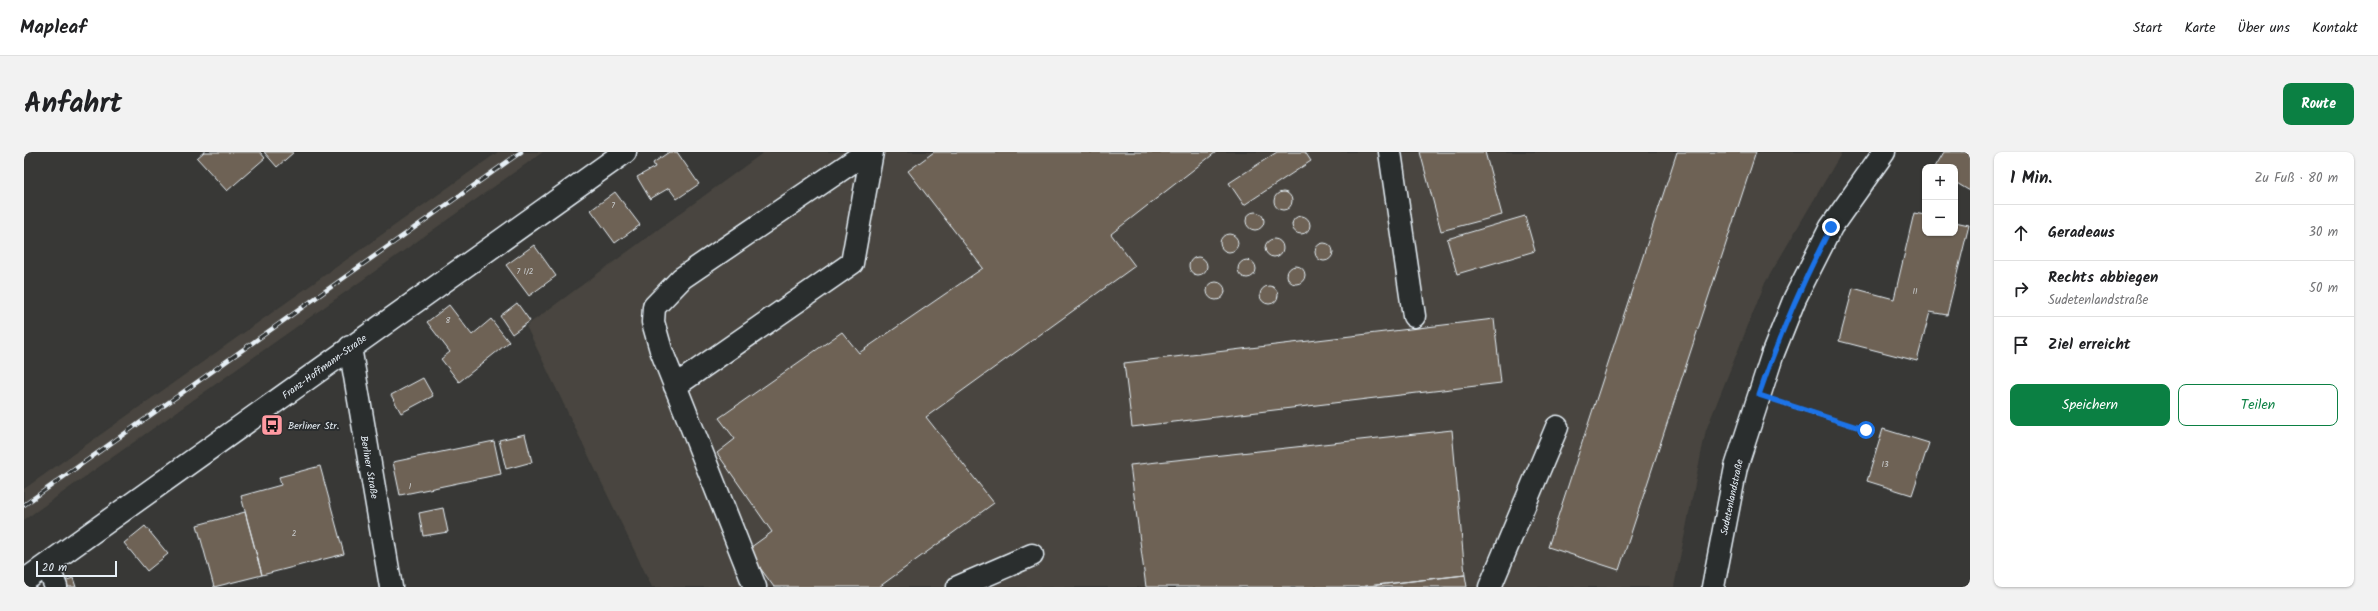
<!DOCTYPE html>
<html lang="de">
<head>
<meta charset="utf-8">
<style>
	:root { --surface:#fff; --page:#f2f2f2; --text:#202124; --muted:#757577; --line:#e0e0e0; --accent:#0b8043 }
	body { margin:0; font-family:Kalam,sans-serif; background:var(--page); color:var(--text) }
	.controls { position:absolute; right:12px; top:12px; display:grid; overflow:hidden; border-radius:8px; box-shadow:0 1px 3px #0004 }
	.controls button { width:36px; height:36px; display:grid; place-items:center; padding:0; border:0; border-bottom:1px solid var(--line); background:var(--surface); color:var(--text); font:20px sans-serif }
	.scale { position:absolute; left:12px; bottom:10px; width:81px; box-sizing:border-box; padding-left:4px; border:2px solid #e8f1f8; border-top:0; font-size:11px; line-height:14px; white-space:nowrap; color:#e8f1f8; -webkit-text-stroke:3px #2a2d2e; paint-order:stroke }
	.stop { position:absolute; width:12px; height:12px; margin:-9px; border:3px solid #1a73e8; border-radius:50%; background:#fff }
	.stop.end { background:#1a73e8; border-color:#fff; box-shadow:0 1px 4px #0008 }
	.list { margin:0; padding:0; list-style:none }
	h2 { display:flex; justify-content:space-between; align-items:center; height:52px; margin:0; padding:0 16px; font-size:17px }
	h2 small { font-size:13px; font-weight:400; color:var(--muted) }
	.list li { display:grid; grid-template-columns:26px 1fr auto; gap:12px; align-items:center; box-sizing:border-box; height:56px; padding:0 16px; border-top:1px solid var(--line) }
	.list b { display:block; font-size:15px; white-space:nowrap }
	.list p { margin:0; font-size:13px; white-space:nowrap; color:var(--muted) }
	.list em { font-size:13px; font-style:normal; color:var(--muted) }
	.actions { display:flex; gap:8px; padding:12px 16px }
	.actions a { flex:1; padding:9px 0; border:1px solid var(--accent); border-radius:8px; text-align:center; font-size:14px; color:var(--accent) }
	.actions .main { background:var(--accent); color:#fff }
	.icon { flex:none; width:22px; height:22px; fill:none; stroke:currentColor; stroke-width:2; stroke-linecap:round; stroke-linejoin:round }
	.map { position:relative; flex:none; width:1946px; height:435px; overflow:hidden; border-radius:8px }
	header { display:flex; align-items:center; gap:24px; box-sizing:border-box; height:56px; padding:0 20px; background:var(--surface); border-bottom:1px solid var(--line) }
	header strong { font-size:19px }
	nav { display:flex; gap:22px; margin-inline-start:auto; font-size:14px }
	.intro { display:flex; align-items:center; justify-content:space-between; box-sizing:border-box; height:96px; padding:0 24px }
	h1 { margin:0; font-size:28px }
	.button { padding:10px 18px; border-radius:8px; background:var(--accent); color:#fff; font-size:14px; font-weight:700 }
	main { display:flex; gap:24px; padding:0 24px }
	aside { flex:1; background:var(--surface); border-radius:8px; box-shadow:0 1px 3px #0004 }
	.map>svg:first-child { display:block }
</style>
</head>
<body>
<header>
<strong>Mapleaf</strong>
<nav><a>Start</a><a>Karte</a><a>Über uns</a><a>Kontakt</a></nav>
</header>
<div class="intro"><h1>Anfahrt</h1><a class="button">Route</a></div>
<main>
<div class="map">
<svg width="1946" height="435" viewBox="0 0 1946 435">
	<rect width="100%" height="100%" fill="#383836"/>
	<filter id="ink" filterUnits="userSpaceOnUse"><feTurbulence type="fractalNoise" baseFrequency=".025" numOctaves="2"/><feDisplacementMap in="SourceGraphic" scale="8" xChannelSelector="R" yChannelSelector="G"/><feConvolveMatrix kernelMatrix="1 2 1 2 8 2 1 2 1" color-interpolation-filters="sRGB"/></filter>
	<g filter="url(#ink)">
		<path fill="#48453f" d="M474,0h45l-519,368v-31z
			M740,0h1078l-77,131 -59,147 -32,157h-1022l-126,-261z"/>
		<path fill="#6e6254" stroke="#e8f1f8" d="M180,0h56l5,6 -38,33 -30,-33z
			M240,0h30l-17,15z
			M645,0h8l22,32 -22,15 -8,-11 -19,11 -13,-22 18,-10 -2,-4z
			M910,0h282l-105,82 24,32 -209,151 68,86 -115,84h-105l-27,-37 25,-18 -55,-79 18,-14 -16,-21 123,-86 17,21 124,-85 -75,-97z
			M1253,0h28l6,9 -67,44 -15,-22z
			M1396,0h65l17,63 -61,16z
			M1653,0h79l-137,418 -71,-23z
			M1920,0h26v39l-15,-9v-15h-20z
			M591,40l25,33 -25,18 -24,-33z
			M1250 49a9 9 0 1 1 18 0a9 9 0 1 1-18 0Z
			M1222 69a9 9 0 1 1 18 0a9 9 0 1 1-18 0Z
			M1890,61l11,2v18h30v-11l14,3 -22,90 -17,-3 -13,49 -78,-20 14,-53 41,11z
			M1501,64l10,35 -78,23 -10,-35z
			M1268 73a9 9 0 1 1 18 0a9 9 0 1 1-18 0Z
			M1196 91a9 9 0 1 1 18 0a9 9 0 1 1-18 0Z
			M1241 96a9 9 0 1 1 18 0a9 9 0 1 1-18 0Z
			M1291 100a9 9 0 1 1 18 0a9 9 0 1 1-18 0Z
			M510,93l22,31 -27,20 -23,-31z
			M1165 114a9 9 0 1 1 18 0a9 9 0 1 1-18 0Z
			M1214 117a9 9 0 1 1 18 0a9 9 0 1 1-18 0Z
			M1263 123a9 9 0 1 1 18 0a9 9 0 1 1-18 0Z
			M1183 139a9 9 0 1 1 18 0a9 9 0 1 1-18 0Z
			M1236 143a9 9 0 1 1 18 0a9 9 0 1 1-18 0Z
			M493,151l13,18 -18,13 -12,-18z
			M425,153l23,30 19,-16 18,23 -50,40 -18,-23 9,-7 -23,-30z
			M1470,167l7,64 -369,44 -8,-64z
			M399,226l10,18 -32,17 -10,-18z
			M1859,277l46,14 -17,52 -45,-14z
			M1428,278l13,145 -106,12h-213l-16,-122z
			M501,282l7,28 -26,7 -7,-29z
			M470,289l7,33 -101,21 -7,-33z
			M296,314l24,88 -82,21 -21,-79 40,-11 -2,-8z
			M419,356l5,24 -25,4 -4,-23z
			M221,360l17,63 -48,12 -17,-62z
			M121,374l23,28 -21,17 -23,-28z
			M1441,423l2,12h-108z
			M49,426l3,9h-10l-2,-6z"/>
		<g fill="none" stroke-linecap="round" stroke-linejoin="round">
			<g stroke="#e8f1f8" stroke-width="25">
				<path id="minor" d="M1366,0l24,164
					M326,195l41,240
					M651,234l177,-123 20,-111
					M23,413l9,22
					M0,429l601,-429
					M731,435l-94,-237 -8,-28 1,-15 28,-29 185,-126
					M934,435l74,-32
					M1466,435l67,-160
					M1689,435l23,-120 37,-114 22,-55 36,-71 53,-75"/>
			</g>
			<path stroke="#e8f1f8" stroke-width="2.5" stroke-dasharray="1 3" stroke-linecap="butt" d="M1758,251l83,27"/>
			<use href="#minor" stroke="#2a2d2e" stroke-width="22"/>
			<g stroke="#e8f1f8" stroke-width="4.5">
				<path id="rail" d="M0,353l497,-353"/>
			</g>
			<use href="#rail" stroke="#2a2d2e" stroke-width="3" stroke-dasharray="9" stroke-linecap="butt"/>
		</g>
	</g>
	<g fill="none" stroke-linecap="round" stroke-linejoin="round" filter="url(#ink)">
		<path stroke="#1a73e8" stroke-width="5" d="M1807,75c-29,56 -52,108 -72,168l107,35"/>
	</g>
	<defs>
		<g id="bus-square" transform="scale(1.15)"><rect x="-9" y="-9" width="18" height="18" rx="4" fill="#ff9aa2" stroke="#2a2d2e"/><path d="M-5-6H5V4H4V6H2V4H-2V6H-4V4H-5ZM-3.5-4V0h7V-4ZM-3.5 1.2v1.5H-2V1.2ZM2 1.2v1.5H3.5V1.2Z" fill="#111"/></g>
	</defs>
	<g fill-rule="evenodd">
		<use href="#bus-square" x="248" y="273"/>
	</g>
	<g text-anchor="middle" stroke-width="4" stroke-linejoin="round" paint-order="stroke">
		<g font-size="8" fill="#cacdcf">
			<text x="589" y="56">7</text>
			<text x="501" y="122">7 1/2</text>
			<text x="1891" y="142">11</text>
			<text x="424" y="171">8</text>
			<text x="1861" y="315">13</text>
			<text x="386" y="337">1</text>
			<text x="270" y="384">2</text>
		</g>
		<g font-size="10" fill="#e8f1f8" stroke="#2a2d2e">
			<text transform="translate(300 214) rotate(-36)" y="4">Franz-Hoffmann-Straße</text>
			<text transform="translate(346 315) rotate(80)" y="4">Berliner Straße</text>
			<text transform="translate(1707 345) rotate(-78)" y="4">Sudetenlandstraße</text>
		</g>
		<g font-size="10" fill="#e8f1f8" stroke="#2a2d2e" text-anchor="start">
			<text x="264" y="277">Berliner Str.</text>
		</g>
	</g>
</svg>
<div class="controls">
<button>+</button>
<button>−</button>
</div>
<div class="scale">20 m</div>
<div class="stop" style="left:1842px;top:278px"></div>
<div class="stop end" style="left:1807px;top:75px"></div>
</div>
<aside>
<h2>1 Min.<small>Zu Fuß · 80 m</small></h2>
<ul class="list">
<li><svg class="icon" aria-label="ahead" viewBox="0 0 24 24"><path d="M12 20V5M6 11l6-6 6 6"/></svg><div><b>Geradeaus</b></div><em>30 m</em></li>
<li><svg class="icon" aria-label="right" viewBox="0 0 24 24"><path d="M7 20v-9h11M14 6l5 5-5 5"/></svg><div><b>Rechts abbiegen</b><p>Sudetenlandstraße</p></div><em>50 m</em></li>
<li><svg class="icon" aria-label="arrive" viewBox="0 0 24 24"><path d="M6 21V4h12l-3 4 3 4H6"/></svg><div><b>Ziel erreicht</b></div></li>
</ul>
<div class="actions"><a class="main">Speichern</a><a>Teilen</a></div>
</aside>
</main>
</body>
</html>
